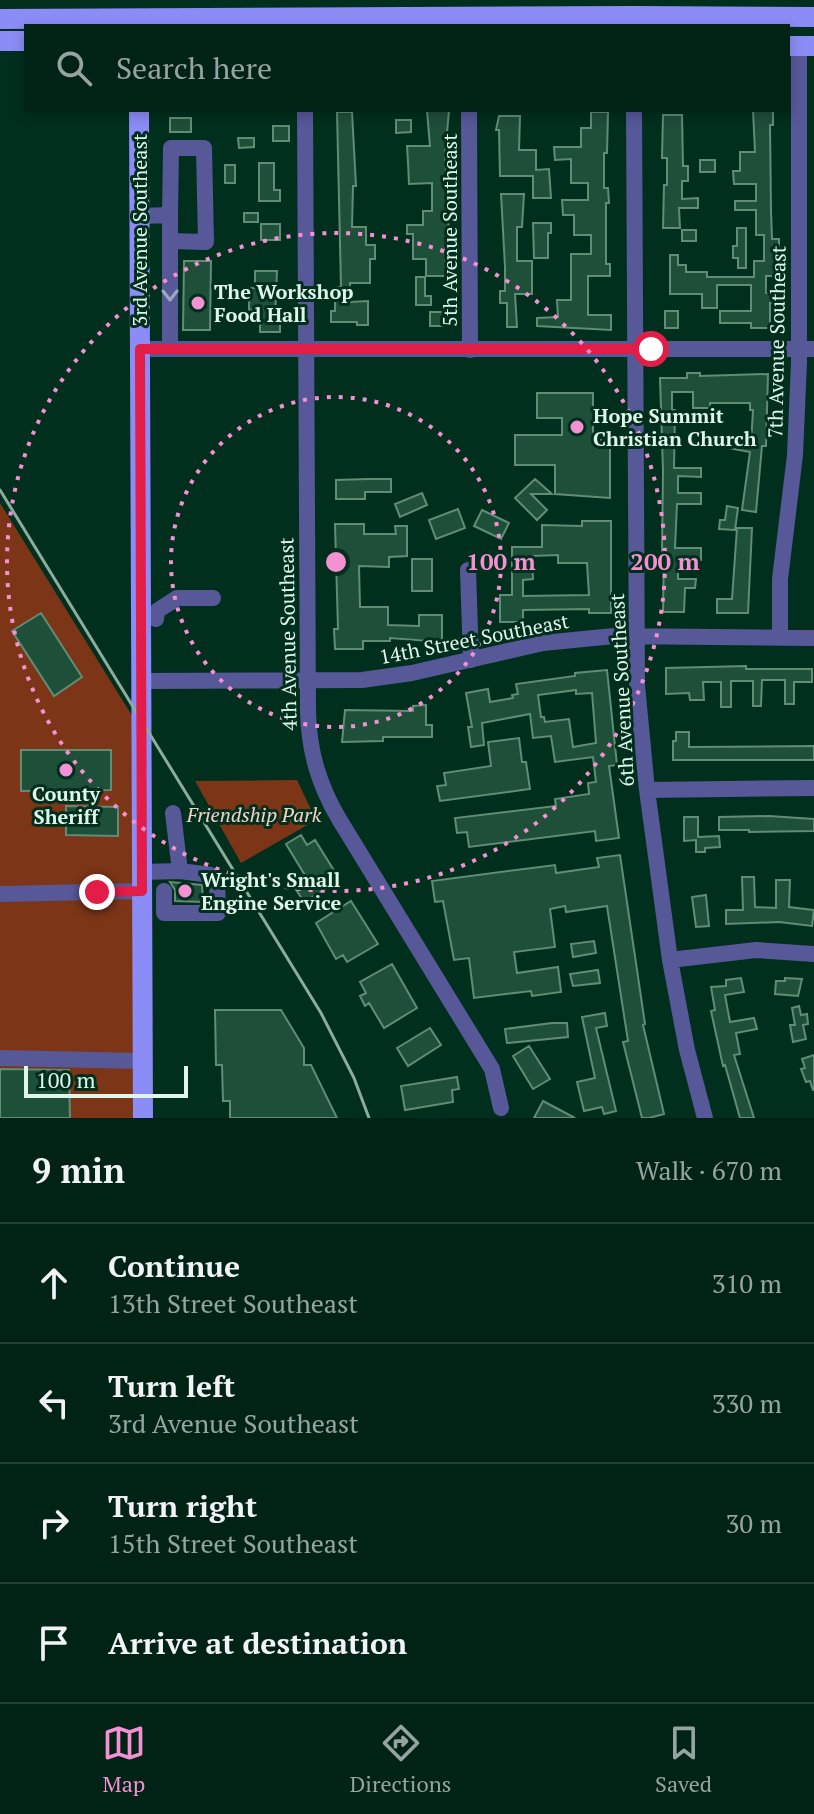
<!DOCTYPE html>
<html lang="en">
<head>
<meta charset="utf-8">
<style>
	:root { --surface:#012316; --page:#0f2f23; --text:#f1f3f6; --muted:#96a4a1; --line:#234035; --accent:#f591d2 }
	body { margin:0; font-family:"PT Serif",serif; background:var(--page); color:var(--text) }
	.scale { position:absolute; left:24px; bottom:20px; width:164px; box-sizing:border-box; padding-left:8px; border:4px solid #dff6e9; border-top:0; font-size:22px; line-height:28px; white-space:nowrap; color:#dff6e9; -webkit-text-stroke:6px #012f1d; paint-order:stroke }
	.stop { position:absolute; width:24px; height:24px; margin:-18px; border:6px solid #e11d48; border-radius:50%; background:#fff }
	.stop.end { background:#e11d48; border-color:#fff; box-shadow:0 2px 8px #0008 }
	.list { margin:0; padding:0; list-style:none }
	h2 { display:flex; justify-content:space-between; align-items:center; height:104px; margin:0; padding:0 32px; font-size:34px }
	h2 small { font-size:26px; font-weight:400; color:var(--muted) }
	.list li { display:grid; grid-template-columns:52px 1fr auto; gap:24px; align-items:center; box-sizing:border-box; height:120px; padding:0 32px; border-top:2px solid var(--line) }
	.list b { display:block; font-size:30px; white-space:nowrap }
	.list p { margin:0; font-size:26px; white-space:nowrap; color:var(--muted) }
	.list em { font-size:26px; font-style:normal; color:var(--muted) }
	.icon { flex:none; width:44px; height:44px; fill:none; stroke:currentColor; stroke-width:2; stroke-linecap:round; stroke-linejoin:round }
	.map { position:relative; flex:none; width:814px; height:1118px; overflow:hidden }
	.search { position:absolute; background:var(--surface); box-shadow:0 4px 12px #0003; left:24px; right:24px; top:24px; height:88px; display:flex; align-items:center; gap:20px; box-sizing:border-box; padding:0 28px; border-radius:0px; color:var(--muted); font-size:30px }
	.sheet { height:584px; background:var(--surface) }
	nav { display:flex; justify-content:space-around; align-items:center; box-sizing:border-box; height:112px; border-top:2px solid var(--line); background:var(--surface); font-size:22px; color:var(--muted) }
	nav a { display:grid; justify-items:center; gap:4px }
	nav .on { color:var(--accent) }
	.map>svg:first-child { display:block }
</style>
</head>
<body>
<div class="map">
<svg width="814" height="1118" viewBox="0 0 814 1118">
	<rect width="100%" height="100%" fill="#012f1d"/>
	<path fill="#7c3517" d="M0,503l136,219 -1,396h-135z
		M297,780l19,40 -75,43 -46,-82z"/>
	<path fill="#1e4f39" stroke="#618c76" stroke-width="2" fill-rule="evenodd" d="M753,110h18l2,2v13h-3l1,86 1,28h7v14h-2v23h-11v17h8v10h-4v25h-19v-5h-31v-12h31v-26h-34v23h-15v-14h-32v-39h8v10h8v7h21v5h47v-16h10v-26h-8v-25h-21v-9h21v-17h-22l-1,-13h7v-19h15z
		M427,111h22l-4,43 4,82v12h-4l1,28h-20v-17h-13v-25h-6v-9h16v-14h9v-28l-23,1 -1,-22 -1,-16h23z
		M337,112h15l4,74h-3l-1,41h14v18h9v14h-5v24h-20v19l18,-1v24h-11v-3h-26v-11h4v-24h6z
		M591,112h17l-1,41h-3v35h4l1,15h-3v61h4v12h-22v39h23v15l-74,-4v-8l21,-1 -1,-17h14v-46h20v-19h-17v-20h-11l-1,-15h26v-17h-17v-24l-16,1 -1,-13h27v-19h10z
		M663,115h19l1,51h5v15h-6v18l16,-1v10h-19l1,20h-17l1,-43h3v-27h-5z
		M499,116h21l-1,34h17v20l13,-1 2,29h-18v-22h-33l-1,-46h-3z
		M170,118h21v14h-21z
		M396,120h15v12l-15,1z
		M273,126h16v15h-16z
		M238,138h16v9l-15,1z
		M700,160h15v12h-15z
		M259,163h15v27h6v11h-21z
		M225,165h10v18h-10z
		M501,194h23l-2,33h-5v34h15v33h-17l2,33h-10v-24h-7v-12h5v-24z
		M244,213h14v9h-14z
		M533,223h18v10h-3v25h-14z
		M261,224h19v16h-19z
		M737,228h9v40h-8v-10h-5v-12h4z
		M682,230h14v11h-14z
		M184,261h27l-1,69h-27z
		M255,271h22l-2,49 5,-1v13h-20v-23l-11,1v-22h6z
		M416,277h9v19h6v9h-15z
		M665,311h13v17h-13z
		M430,312h18v14h-18z
		M687,373h13v3l68,-2 -2,72h-4l-6,66 -14,-2 8,-58 -27,-5 2,-8 26,5 2,-34h-3v-7h-40v5h-17v-16h-21v18h3l-1,58h27v9l-23,-1v17h23v11h-24l-2,44h26v12l-23,-1v20h18l-1,9h-10l-1,24h-21l1,-58h-2l1,-83 -3,-93h27z
		M537,393h56v47h17v58l-55,-4v-29h-40v-30h47v-17h-25z
		M368,479h23v13h-26v7h-29v-19z
		M535,479l17,15h-21l16,16 -10,10 -22,-22z
		M422,493l5,12 -27,12 -5,-13z
		M727,506l11,2 -3,22 -16,-1 1,-9h5z
		M458,509l7,19 -29,11 -7,-19z
		M482,510l27,13 -8,16 -27,-13z
		M582,521h29v92h-22v-4l-66,1v12h-23v-27h12v-48h30v-22l40,1zM558,555v8h29l2,32 -66,1v-16l10,-1 -1,-23z
		M335,524h29v10h32l-1,-8h12v30l-18,1v10l-30,-1 1,41h28v18l31,1v-11h23v27l-52,-4v3h-27v8h-28l-1,-20h4z
		M737,528h15l-4,85h-31v-14h15z
		M412,559h20v32h-20z
		M41,613l41,64 -28,19 -42,-65z
		M746,666v3h66v13h-18v22h-9v-24h-23l-1,26h-8v-25h-22v26h-10v-25h-18l1,18h-14l-1,-7 -23,1v-26z
		M607,670l10,95 -8,1 10,72 -23,3 -1,-10 -126,16 -2,-15 -10,1 -2,-15 101,-12 -1,-7 34,-5 -1,-11 8,-1 -3,-25 -38,5 -4,-26 -18,2 -3,-24 -48,9 2,22 -13,2 -3,-20h4l-6,-34 22,-4 2,13 23,-4 -1,-3 6,-1 -2,-10 59,-8v-3zM576,690v4l16,-1 4,50 -23,4 -4,-28 -24,3 -1,-5h-3l-3,-22z
		M426,705v20h6v12h-49v4l-41,1 3,-32 68,1v-5z
		M676,732h13v15l125,-1v14h-141v-19h3z
		M519,738l3,24h4l4,27 -90,12 -3,-15 9,-1 -2,-12 47,-7 -3,-24z
		M21,750h90v40l-90,1z
		M66,806l52,1v29l-52,-1z
		M769,816l45,3v12l-65,1v-2h-30v-13z
		M684,817h14v20l21,-1 1,11 -15,1v4h-9v-12l-12,1z
		M301,835l6,10 8,-5 25,40 -36,22 -11,-17 13,-8 -20,-33z
		M620,855l25,169 -2,1 21,89 -15,4h-7l-19,-76 5,-1 -21,-135 -41,6 -1,-6 -15,3 5,38 -41,5 3,21 41,-6 3,25 -29,4 -1,-5 -57,7 -5,-40 -15,2 -11,-59 -8,1 -3,-21 123,-16 1,8 43,-6 -2,-9z
		M742,877h12l1,30 21,1v-28h14l-1,27 25,3 -2,16 -33,-4 -53,2v-14h17z
		M170,882l32,3 1,17 -28,-1v-11z
		M706,895l3,31 -13,1 -4,-30z
		M351,901l27,43 -31,18 -4,-7 -7,4 -20,-36z
		M594,941l2,12 -23,4 -2,-13z
		M392,964l25,44 -33,20 -15,-25 -4,3 -5,-10 6,-3 -6,-11z
		M598,970l2,13 -27,3 -3,-12z
		M741,978l3,14 -19,3 5,27 24,-4 3,11 -21,4 4,21 -6,1 20,63h-14l-15,-53 -2,1 -12,-55 4,-1 -4,-23 15,-1v-6z
		M785,978l17,1 -4,17 -23,-2 1,-13h9z
		M799,1006l2,9 6,-1 1,10 -5,1 3,14 -13,3 -3,-17h5l-3,-17z
		M215,1010h66l23,38v17h7l26,53h-107v-17h-7l-1,-36h-6z
		M605,1013l2,13 -11,2 20,83 -12,3 -2,-7 -18,4 -7,-29 18,-4 -13,-61z
		M552,1023h15l1,14 -61,6 -2,-14z
		M430,1028l11,17 -33,21 -11,-18z
		M529,1046l21,33 -17,10 -20,-33z
		M814,1055v35h-1l-3,-9 -4,1 -5,-13 4,-1 -3,-9z
		M0,1069l69,1 1,48h-70z
		M457,1077l2,12 -7,1 1,12 -48,8 -4,-24z
		M543,1101l17,9 15,8h-41z"/>
	<g fill="none" stroke-linecap="round" stroke-linejoin="round">
		<path stroke="#575898" stroke-width="16" d="M305,110l3,602c1,40 11,73 31,107l153,250 9,39
			M469,110l1,240
			M634,110l3,575 10,105 23,170 17,90 18,68
			M170,215v134
			M139,216l31,-1 1,-67h33l2,94 -36,-1
			M140,349h674
			M468,570l3,90
			M156,619l1,-8 20,-13h36
			M780,638v-59l15,-124 4,-93v-316
			M142,681l220,-1 50,-7 131,-30 71,-7 200,2
			M647,790l167,-2
			M142,872l38,-1 -7,-58
			M164,891v22h54l-1,-31 -6,-7 -31,-4
			M0,894l142,-3
			M670,960l86,-10 58,4
			M0,1058l142,3"/>
		<path stroke="#8b8cf5" stroke-width="20" d="M0,19l634,-3 180,1
			M0,41h26
			M788,46h26
			M139,110l4,1008"/>
		<path stroke="#8cac9d" stroke-width="3" d="M0,490l321,523 33,65 15,40"/>
	</g>
	<defs><path id="oneway-chevron" d="M-2-3.5L2.5 0L-2 3.5" fill="none" stroke-width="1.6" stroke-linecap="round" stroke-linejoin="round" transform="scale(2)"/></defs>
	<use stroke="#9ba7c0" href="#oneway-chevron" transform="translate(170 295) rotate(90)"/>
	<g fill="none" stroke-linecap="round" stroke-linejoin="round">
		<path stroke="#e11d48" stroke-width="10" d="M97,892l45,-1 -2,-542h511"/>
	</g>
	<g fill="none" stroke="#f591d2" stroke-width="4" stroke-dasharray="4 8">
		<circle cx="336" cy="562" r="165"/>
		<circle cx="336" cy="562" r="329"/>
	</g>
	<g fill="#f591d2" stroke="#012f1d" stroke-width="3">
		<circle cx="198" cy="303" r="8"/>
		<circle cx="577" cy="427" r="8"/>
		<circle cx="66" cy="770" r="8"/>
		<circle cx="185" cy="891" r="8"/>
	</g>
	<g text-anchor="middle" stroke-width="6" stroke-linejoin="round" paint-order="stroke">
		<g font-size="20" fill="#dff6e9" stroke="#012f1d">
			<text transform="translate(140 230) rotate(-90)" y="7">3rd Avenue Southeast</text>
			<text transform="translate(450 230) rotate(-90)" y="7">5th Avenue Southeast</text>
			<text transform="translate(777 342) rotate(-89)" y="7">7th Avenue Southeast</text>
			<text transform="translate(288 634) rotate(-91)" y="7">4th Avenue Southeast</text>
			<text transform="translate(474 639) rotate(-11)" y="7">14th Street Southeast</text>
			<text transform="translate(622 690) rotate(-93)" y="7">6th Avenue Southeast</text>
		</g>
		<g font-size="20" font-weight="bold" fill="#dff6e9" stroke="#012f1d" text-anchor="start">
			<text x="214" y="299">The Workshop<tspan x="214" dy="23">Food Hall</tspan></text>
			<text x="593" y="423">Hope Summit<tspan x="593" dy="23">Christian Church</tspan></text>
			<text x="66" y="801" text-anchor="middle">County<tspan x="66" dy="23">Sheriff</tspan></text>
			<text x="201" y="887">Wright's Small<tspan x="201" dy="23">Engine Service</tspan></text>
		</g>
		<g font-size="20" font-style="italic" fill="#f3d3c7" stroke="#012f1d">
			<text x="254" y="822">Friendship Park</text>
		</g>
	</g>
	<circle cx="336" cy="562" r="12" fill="#f591d2" stroke="#012f1d" stroke-width="4"/>
	<g font-size="24" text-anchor="middle" font-weight="bold" fill="#f591d2" stroke="#012f1d" stroke-width="6" stroke-linejoin="round" paint-order="stroke">
		<text x="501" y="570">100 m</text>
		<text x="665" y="570">200 m</text>
	</g>
</svg>
<div class="scale">100 m</div>
<div class="stop" style="left:651px;top:349px"></div>
<div class="stop end" style="left:97px;top:892px"></div>
<div class="search"><svg class="icon" aria-label="search" viewBox="0 0 24 24"><circle cx="10" cy="10" r="6"/><path d="M15 15l6 6"/></svg>Search here</div>
</div>
<section class="sheet">
<h2>9 min<small>Walk · 670 m</small></h2>
<ul class="list">
<li><svg class="icon" aria-label="ahead" viewBox="0 0 24 24"><path d="M12 20V5M6 11l6-6 6 6"/></svg><div><b>Continue</b><p>13th Street Southeast</p></div><em>310 m</em></li>
<li><svg class="icon" aria-label="left" viewBox="0 0 24 24"><path d="M17 20v-9H6M10 6l-5 5 5 5"/></svg><div><b>Turn left</b><p>3rd Avenue Southeast</p></div><em>330 m</em></li>
<li><svg class="icon" aria-label="right" viewBox="0 0 24 24"><path d="M7 20v-9h11M14 6l5 5-5 5"/></svg><div><b>Turn right</b><p>15th Street Southeast</p></div><em>30 m</em></li>
<li><svg class="icon" aria-label="arrive" viewBox="0 0 24 24"><path d="M6 21V4h12l-3 4 3 4H6"/></svg><div><b>Arrive at destination</b></div></li>
</ul>
</section>
<nav>
<a class="on"><svg class="icon" aria-label="map" viewBox="0 0 24 24"><path d="M3 6l6-2 6 2 6-2v14l-6 2-6-2-6 2zM9 4v14M15 6v14"/></svg>Map</a>
<a><svg class="icon" aria-label="directions" viewBox="0 0 24 24"><path d="M12 3l9 9-9 9-9-9zM9 14v-3h6M13 9l2 2-2 2"/></svg>Directions</a>
<a><svg class="icon" aria-label="saved" viewBox="0 0 24 24"><path d="M7 4h10v16l-5-4-5 4z"/></svg>Saved</a>
</nav>
</body>
</html>
